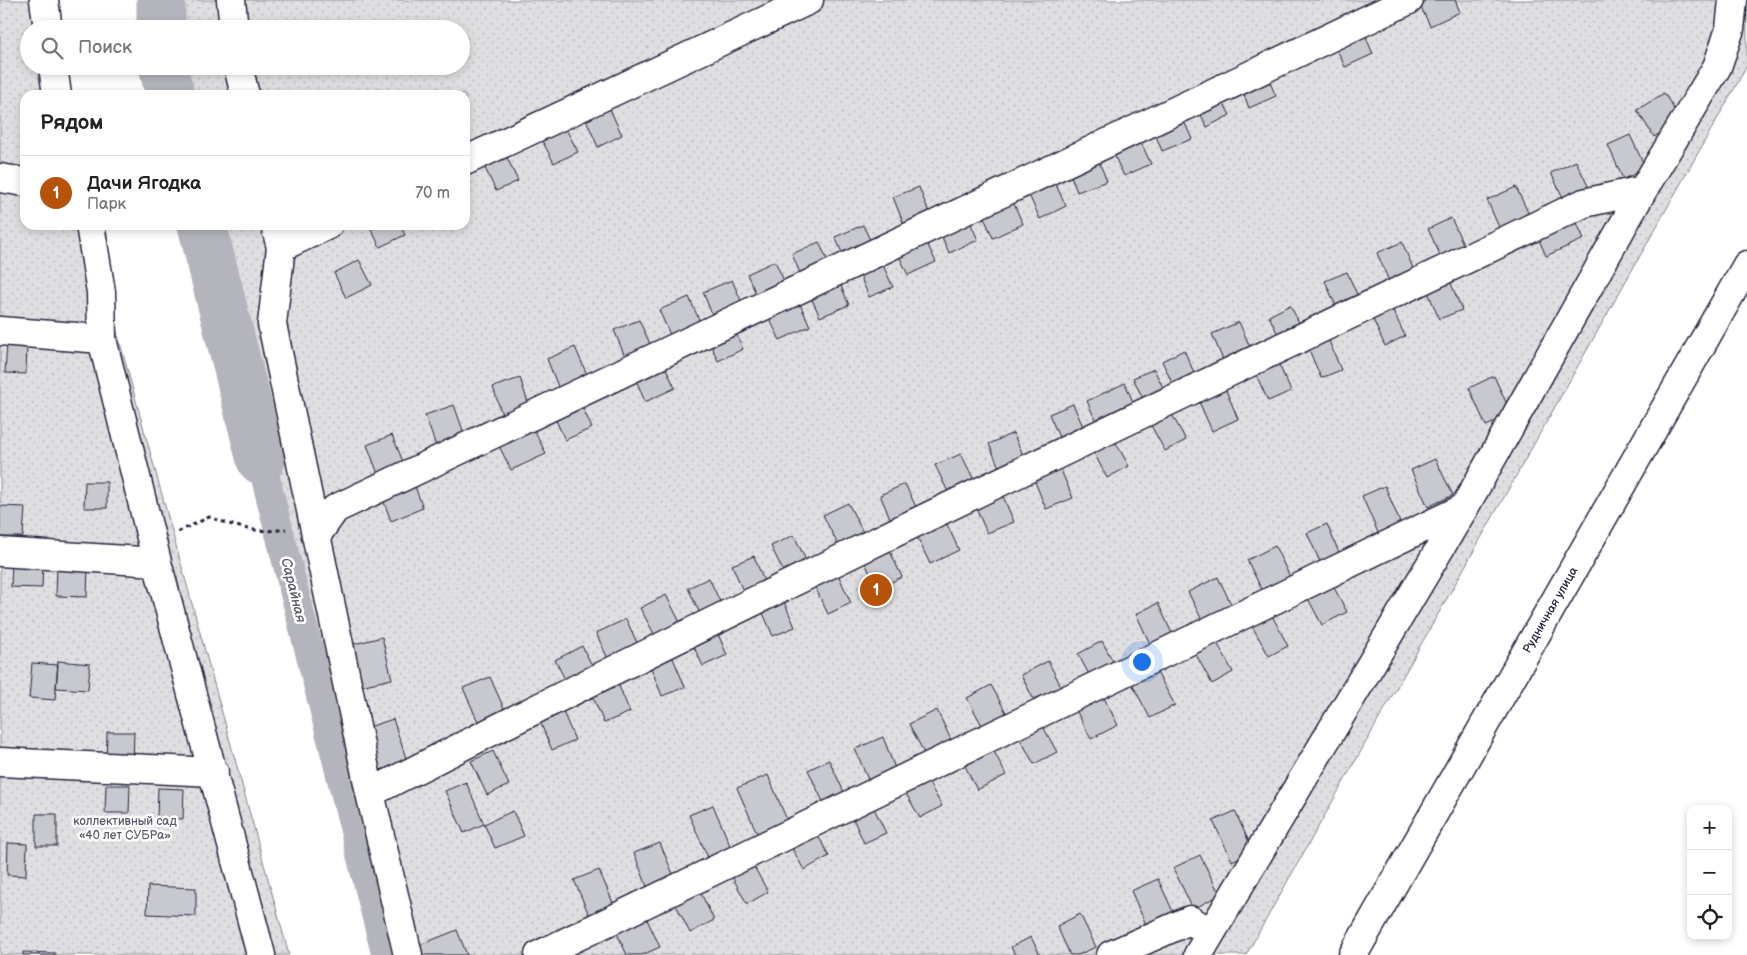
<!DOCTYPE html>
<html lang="ru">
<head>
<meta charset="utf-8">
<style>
	:root { --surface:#fff; --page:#f6f6f6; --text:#222; --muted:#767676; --line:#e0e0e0; --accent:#b45309 }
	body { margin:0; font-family:"Balsamiq Sans",sans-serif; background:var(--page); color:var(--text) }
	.controls { position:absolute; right:15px; bottom:15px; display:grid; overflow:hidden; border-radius:10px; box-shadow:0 2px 8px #0003 }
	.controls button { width:45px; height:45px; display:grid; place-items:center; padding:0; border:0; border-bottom:1px solid var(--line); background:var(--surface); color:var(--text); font:25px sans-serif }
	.you { position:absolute; left:1141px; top:661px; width:18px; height:18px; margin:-12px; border:4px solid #fff; border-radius:50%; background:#1a73e8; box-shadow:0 0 0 8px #1a73e833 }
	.badge { display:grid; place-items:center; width:32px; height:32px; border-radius:50%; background:var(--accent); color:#fff; font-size:16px; font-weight:700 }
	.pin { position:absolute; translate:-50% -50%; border:2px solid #fff; box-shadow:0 1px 5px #0006 }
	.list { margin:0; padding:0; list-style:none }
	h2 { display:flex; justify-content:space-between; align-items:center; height:65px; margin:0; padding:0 20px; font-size:21px }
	h2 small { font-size:16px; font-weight:400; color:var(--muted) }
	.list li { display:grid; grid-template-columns:32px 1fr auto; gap:15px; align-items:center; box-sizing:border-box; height:75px; padding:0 20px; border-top:1px solid var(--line) }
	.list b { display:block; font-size:19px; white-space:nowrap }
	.list p { margin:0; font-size:16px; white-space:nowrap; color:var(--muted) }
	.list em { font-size:16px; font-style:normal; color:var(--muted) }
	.icon { flex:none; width:28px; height:28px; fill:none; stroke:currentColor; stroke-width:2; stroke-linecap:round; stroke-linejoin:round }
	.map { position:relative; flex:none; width:1747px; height:955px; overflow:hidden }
	.search { position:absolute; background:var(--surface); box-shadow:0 2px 8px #0003; left:20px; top:20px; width:450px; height:55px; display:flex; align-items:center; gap:12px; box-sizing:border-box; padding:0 18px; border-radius:28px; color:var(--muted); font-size:19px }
	.panel { position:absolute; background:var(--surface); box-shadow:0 2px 8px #0003; left:20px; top:90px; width:450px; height:140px; border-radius:15px }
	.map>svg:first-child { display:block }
</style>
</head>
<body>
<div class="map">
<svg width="1747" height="955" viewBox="0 0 1747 955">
	<defs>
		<pattern id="grass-dots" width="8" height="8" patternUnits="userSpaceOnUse" patternTransform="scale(1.25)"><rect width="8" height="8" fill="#dfdfe2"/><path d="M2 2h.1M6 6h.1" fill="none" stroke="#bfbfc3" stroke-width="1.8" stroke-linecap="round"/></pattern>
	</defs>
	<rect width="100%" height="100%" fill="#fff"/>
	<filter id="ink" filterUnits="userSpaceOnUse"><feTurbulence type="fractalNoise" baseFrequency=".02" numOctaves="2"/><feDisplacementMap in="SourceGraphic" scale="10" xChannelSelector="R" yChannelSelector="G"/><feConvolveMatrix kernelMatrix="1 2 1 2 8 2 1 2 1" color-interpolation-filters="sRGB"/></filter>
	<g filter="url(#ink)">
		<path fill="url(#grass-dots)" stroke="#80808e" d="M0,0h47l6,29h-24v37h31l5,29h-40v130h65l3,20 196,710h-289z
			M165,0h1582v66l-501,889h-856l-180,-730h255v-130h-287l-7,-29h290v-37h-299z"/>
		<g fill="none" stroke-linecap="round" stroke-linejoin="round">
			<path stroke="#b4b4bc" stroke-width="29" d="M261,460l125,495"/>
			<path stroke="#b4b4bc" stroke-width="49" d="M161,29v-29
				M163,66l7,29
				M202,225l59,235"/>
		</g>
		<path fill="#c8c8cf" stroke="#22223b" d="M1426,0h29l5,12 -30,14 -11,-23z
			M1363,30l10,24 -28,13 -11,-24z
			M1267,76l9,20 -27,12 -8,-21z
			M1664,93l17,27 -27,17 -17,-27z
			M1220,96l10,19 -23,12 -10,-20z
			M608,105l14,30 -24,12 -14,-32z
			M1183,119l9,20 -30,12 -8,-20z
			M563,123l15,29 -24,11 -15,-28z
			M1630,135l16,34 -23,10 -15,-34z
			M1140,140l11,24 -27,12 -11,-23z
			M503,149l15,32 -22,10 -15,-31z
			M1097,157l10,24 -30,11 -9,-24z
			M1576,161l15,31 -25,12 -15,-31z
			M1055,183l11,23 -26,13 -11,-24z
			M919,187l13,33 -26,10 -13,-33z
			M1516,187l16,34 -30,13 -15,-34z
			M1012,200l11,24 -30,14 -11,-25z
			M1574,216l10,23 -38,17 -10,-23z
			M968,217l10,23 -29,13 -10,-23z
			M1451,218l15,32 -23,11 -15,-32z
			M369,225h31l5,10 -25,12z
			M863,225l9,19 -28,13 -9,-20z
			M925,239l11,23 -28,13 -11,-23z
			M819,242l11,24 -28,12 -10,-24z
			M1402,242l14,33 -25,11 -14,-33z
			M359,260l13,25 -26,13 -12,-25z
			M775,261l10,22 -28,13 -10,-22z
			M882,263l11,24 -24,10 -10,-24z
			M1347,272l13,29 -22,10 -13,-30z
			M1448,276l14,34 -23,9 -14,-34z
			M732,280l11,25 -30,12 -10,-25z
			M839,281l10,24 -29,12 -11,-24z
			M689,297l12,27 -30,13 -12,-27z
			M799,302l11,24 -30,14 -12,-24z
			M1290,305l13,25 -22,11 -12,-25z
			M1391,306l14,30 -20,10 -14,-31z
			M639,320l13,28 -26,11 -12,-29z
			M1239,322l15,34 -28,11 -14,-33z
			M734,329l9,20 -25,12 -9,-21z
			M1327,336l14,34 -20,8 -14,-33z
			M7,343l20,1 -1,30 -21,-1z
			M575,347l13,30 -29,12 -12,-30z
			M1184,350l12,27 -22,10 -12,-26z
			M1276,358l15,33 -23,10 -15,-33z
			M664,364l11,24 -30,14 -10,-25z
			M1154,369l13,27 -21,9 -13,-27z
			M1494,376l18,39 -26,11 -17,-38z
			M520,378l10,31 -27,9 -10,-31z
			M1125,383l11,26 -38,17 -11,-25z
			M1223,383l15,36 -26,12 -16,-36z
			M581,404l11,24 -27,12 -11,-24z
			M1073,404l12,27 -24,11 -12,-28z
			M454,405l12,34 -29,10 -12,-34z
			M1169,409l17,31 -21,11 -17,-31z
			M533,427l13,27 -35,16 -13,-26z
			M1013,433l13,28 -25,11 -12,-28z
			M392,435l12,29 -26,10 -11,-29z
			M1112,436l17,30 -22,12 -16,-31z
			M961,454l15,30 -26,12 -15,-31z
			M1435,459l18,36 -25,12 -17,-37z
			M1057,461l16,37 -27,11 -15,-37z
			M413,481l10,27 -32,13 -10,-27z
			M85,482h22v26h-23z
			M905,484l14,29 -26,12 -13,-30z
			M1385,486l16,39 -22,10 -17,-39z
			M1000,489l14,33 -27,11 -14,-32z
			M848,503l17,33 -25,13 -17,-34z
			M0,506l25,1 -2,30h-23z
			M944,518l15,32 -29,14 -15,-32z
			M1327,524l13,31 -19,9 -14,-31z
			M794,535l15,32 -23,10 -15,-31z
			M1275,546l17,35 -28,13 -17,-34z
			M888,547l14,30 -25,12 -14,-31z
			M754,556l13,33 -21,9 -14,-33z
			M12,560l31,1 -1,27 -31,-1z
			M57,565l31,1 -1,31 -31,-1z
			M836,570l15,33 -23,11 -16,-33z
			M1218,577l15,31 -30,14 -15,-30z
			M709,578l14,30 -21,10 -14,-30z
			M1330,580l17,32 -25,13 -17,-32z
			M666,595l17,33 -25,13 -18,-33z
			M781,595l14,32 -22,9 -14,-32z
			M1158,603l17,37 -22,10 -17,-36z
			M1269,610l19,36 -19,10 -20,-35z
			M626,619l13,28 -30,14 -13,-28z
			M715,627l12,28 -24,11 -13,-27z
			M382,637l10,42 -32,7 -10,-41z
			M1215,639l18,33 -21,12 -18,-33z
			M1102,641l14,26 -24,13 -14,-26z
			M582,646l13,25 -27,14 -13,-25z
			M670,651l15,36 -23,9 -14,-36z
			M58,661l32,3 -2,26 -32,-2z
			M1048,661l16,31 -27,14 -16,-31z
			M32,663l26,2 -3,35 -26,-2z
			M1154,667l21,38 -25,13 -20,-38z
			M490,677l16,36 -27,11 -16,-36z
			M616,679l14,33 -26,11 -14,-33z
			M991,685l17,31 -24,13 -17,-31z
			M1102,694l16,31 -27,14 -16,-31z
			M561,707l14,33 -23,10 -14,-33z
			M937,710l15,32 -27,13 -16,-31z
			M393,719l14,42 -27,9 -14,-42z
			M1041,723l16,29 -23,12 -16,-29z
			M107,732h27l-1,33 -27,-1z
			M883,737l13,34 -27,11 -14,-33z
			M990,743l16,32 -29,15 -16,-32z
			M493,751l16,34 -22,10 -16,-34z
			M829,760l15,32 -21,10 -15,-32z
			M768,775l19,45 -30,13 -20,-45z
			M926,778l16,28 -22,12 -16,-28z
			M466,782l18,42 -20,9 -19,-42z
			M106,785h24l-1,28h-24z
			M158,788l26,1 -1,30 -26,-2z
			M871,802l15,31 -22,10 -14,-31z
			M713,805l19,45 -23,10 -20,-45z
			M513,811l11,25 -29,12 -11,-24z
			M1235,811l18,40 -21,10 -19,-40z
			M36,814h21v32h-21z
			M814,828l15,28 -25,14 -15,-27z
			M8,843l19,1 -1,32 -19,-1z
			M660,843l15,36 -27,10 -14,-36z
			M1200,855l20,40 -27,14 -20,-41z
			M751,861l17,31 -21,12 -17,-31z
			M599,870l15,35 -25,10 -15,-35z
			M1158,879l17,37 -27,13 -17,-38z
			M148,886l48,2v28l-49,-2z
			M699,889l15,31 -24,13 -16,-32z
			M644,913l16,34 -18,8h-15l-13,-28z
			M1080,914l16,33 -18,8h-8l-13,-29z
			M457,930l10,25h-46l-4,-9z
			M1031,937l9,18h-25l-4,-8z
			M23,952l32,1v2h-32z"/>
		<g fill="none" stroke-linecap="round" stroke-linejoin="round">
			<g stroke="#22223b" stroke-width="31">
				<path id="minor" d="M44,0l4,29
					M231,0l3,29
					M53,66l4,29
					M238,66l7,29
					M465,161l344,-161
					M0,178l25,4
					M90,225l11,67 1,47 55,223 104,393
					M275,225l6,22 -9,77 98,469 38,162
					M281,247l47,-22
					M0,331l102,8
					M316,536l19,-27 1074,-509
					M0,552l157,10
					M0,762l214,10
					M370,793c401,-205 808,-396 1214,-590l59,-13
					M539,955l925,-447
					M1111,955l79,-35 21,13
					M1198,955l266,-447 179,-318 74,-123 13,-38 3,-29"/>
			</g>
			<g stroke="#22223b" stroke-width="31">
				<path id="highway" d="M1353,955l394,-690"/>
			</g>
			<path stroke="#22223b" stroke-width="3" stroke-dasharray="4 4" stroke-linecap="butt" d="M178,532l31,-15c29,10 46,17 77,12"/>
			<use href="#minor" stroke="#fff" stroke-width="28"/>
			<use href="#highway" stroke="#fff" stroke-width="28"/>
		</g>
	</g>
	<g text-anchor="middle" stroke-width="5" stroke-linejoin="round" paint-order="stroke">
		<g font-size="12" fill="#22223b" stroke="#fff">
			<text transform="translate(1550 610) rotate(-60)" y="4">Рудничная улица</text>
		</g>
		<g font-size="12" fill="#5b5b6d" stroke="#fff">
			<text x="125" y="825">коллективный сад<tspan x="125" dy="14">«40 лет СУБРа»</tspan></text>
		</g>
		<g font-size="14" font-style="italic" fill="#5c5c6f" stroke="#fff">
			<text transform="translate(294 590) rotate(76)" y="5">Сарайная</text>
		</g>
	</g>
</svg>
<div class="controls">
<button>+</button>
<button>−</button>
<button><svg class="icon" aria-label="locate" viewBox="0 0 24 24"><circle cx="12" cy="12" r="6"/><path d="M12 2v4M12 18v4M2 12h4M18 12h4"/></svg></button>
</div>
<div class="you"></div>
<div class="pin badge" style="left:876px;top:590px">1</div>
<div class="search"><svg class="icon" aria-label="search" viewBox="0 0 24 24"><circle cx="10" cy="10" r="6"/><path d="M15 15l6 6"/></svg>Поиск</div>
<section class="panel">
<h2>Рядом<small></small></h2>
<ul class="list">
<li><span class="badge">1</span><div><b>Дачи Ягодка</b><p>Парк</p></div><em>70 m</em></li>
</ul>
</section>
</div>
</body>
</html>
